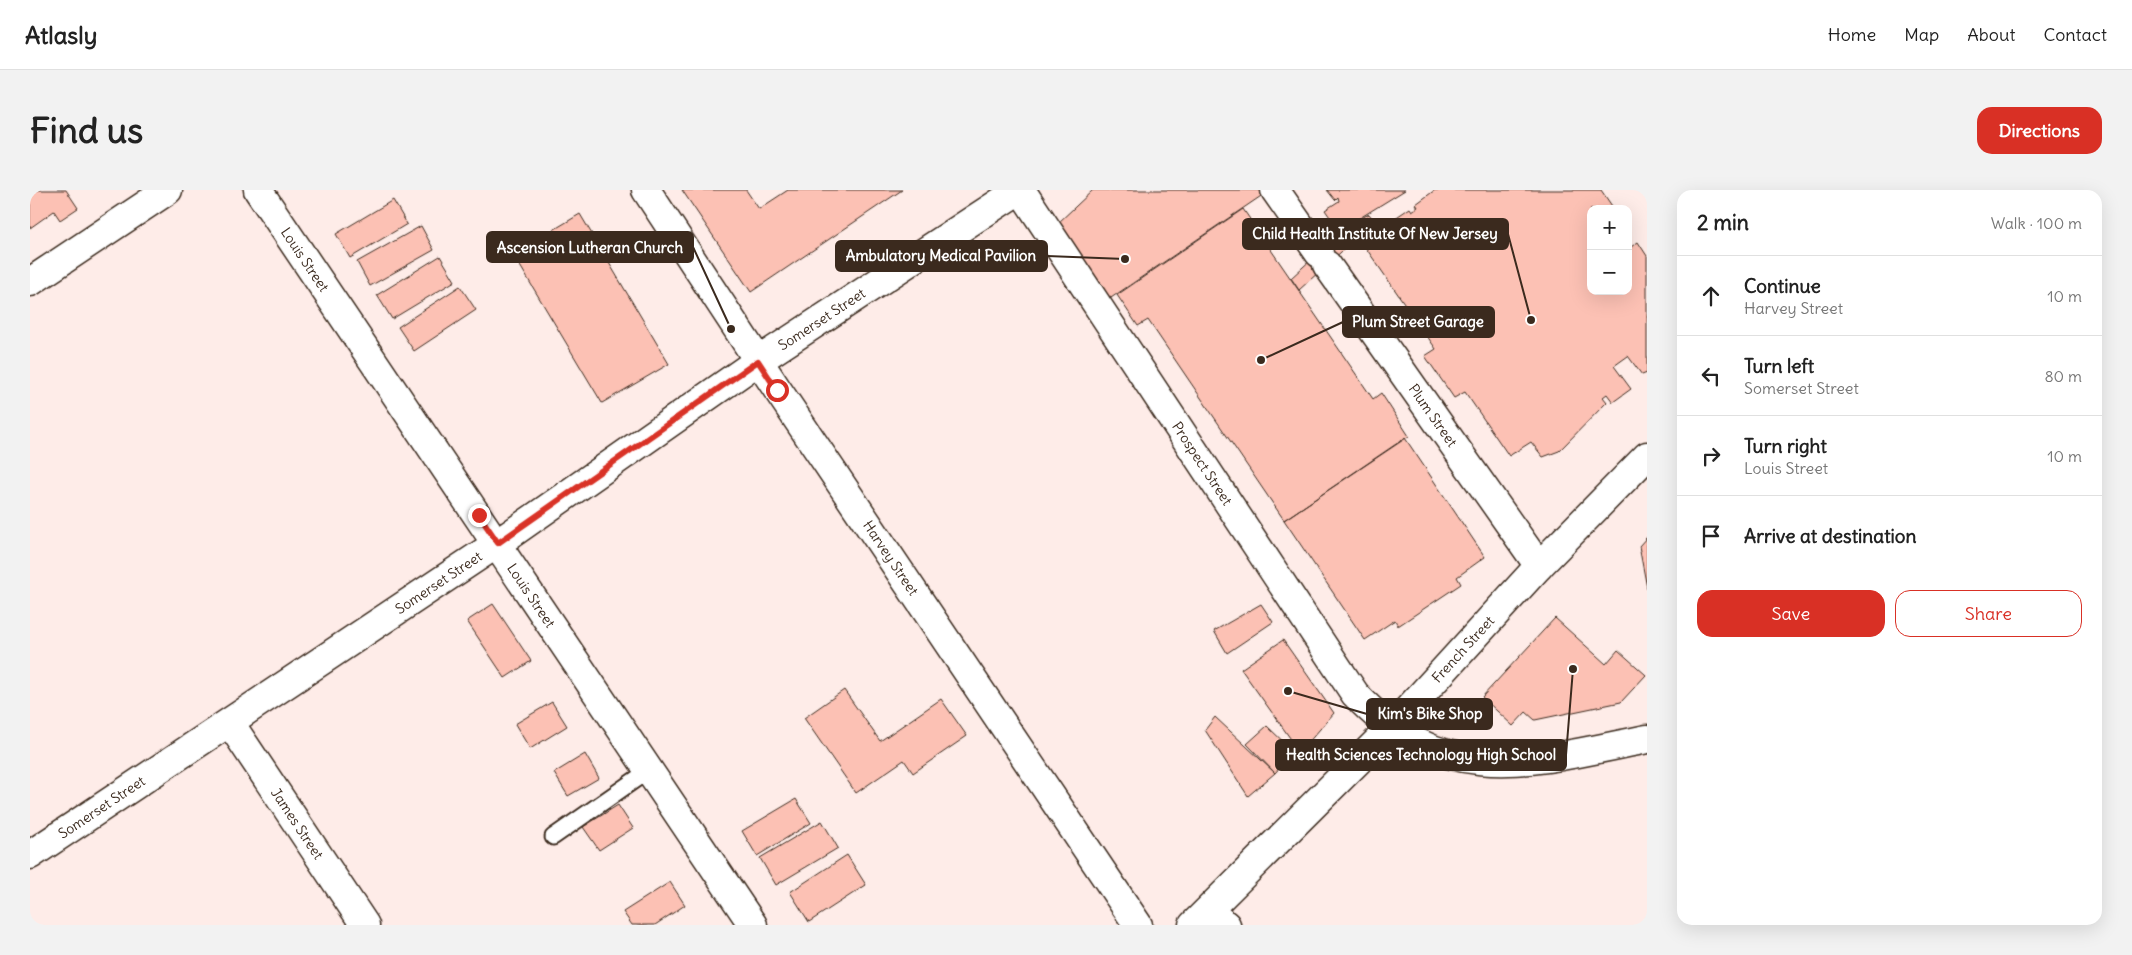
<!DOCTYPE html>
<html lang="en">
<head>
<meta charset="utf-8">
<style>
	:root { --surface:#fff; --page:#f2f2f2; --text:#222; --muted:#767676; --line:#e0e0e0; --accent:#d93025 }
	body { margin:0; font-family:Delius,sans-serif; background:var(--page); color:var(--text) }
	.controls { position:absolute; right:15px; top:15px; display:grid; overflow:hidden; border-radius:10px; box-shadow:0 5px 20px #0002 }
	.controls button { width:45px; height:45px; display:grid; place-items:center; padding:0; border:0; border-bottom:1px solid var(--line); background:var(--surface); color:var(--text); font:25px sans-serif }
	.stop { position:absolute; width:15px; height:15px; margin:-11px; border:4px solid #d93025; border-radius:50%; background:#fff }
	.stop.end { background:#d93025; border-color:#fff; box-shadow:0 1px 5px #0008 }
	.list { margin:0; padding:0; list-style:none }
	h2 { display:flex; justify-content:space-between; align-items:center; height:65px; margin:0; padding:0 20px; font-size:21px }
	h2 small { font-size:16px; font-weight:400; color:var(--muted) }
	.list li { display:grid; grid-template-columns:32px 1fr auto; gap:15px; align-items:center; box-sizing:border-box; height:80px; padding:0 20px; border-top:1px solid var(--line) }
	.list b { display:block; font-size:19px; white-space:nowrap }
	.list p { margin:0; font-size:16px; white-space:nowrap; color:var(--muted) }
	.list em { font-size:16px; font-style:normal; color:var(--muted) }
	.actions { display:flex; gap:10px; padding:15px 20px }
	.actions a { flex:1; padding:11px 0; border:1px solid var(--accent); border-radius:15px; text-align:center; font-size:18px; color:var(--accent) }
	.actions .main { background:var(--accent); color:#fff }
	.icon { flex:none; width:28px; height:28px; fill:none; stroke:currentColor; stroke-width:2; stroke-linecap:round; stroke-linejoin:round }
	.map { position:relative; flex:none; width:1617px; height:735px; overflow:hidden; border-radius:15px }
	header { display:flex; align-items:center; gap:30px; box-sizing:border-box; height:70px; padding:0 25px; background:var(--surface); border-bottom:1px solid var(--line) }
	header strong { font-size:24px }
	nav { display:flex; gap:28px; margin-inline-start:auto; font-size:18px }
	.intro { display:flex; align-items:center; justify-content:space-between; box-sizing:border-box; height:120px; padding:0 30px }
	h1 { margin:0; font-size:35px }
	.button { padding:12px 22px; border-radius:15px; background:var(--accent); color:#fff; font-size:18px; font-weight:700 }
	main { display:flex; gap:30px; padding:0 30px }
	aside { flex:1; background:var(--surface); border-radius:15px; box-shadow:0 5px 20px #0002 }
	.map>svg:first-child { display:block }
</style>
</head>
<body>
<header>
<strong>Atlasly</strong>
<nav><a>Home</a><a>Map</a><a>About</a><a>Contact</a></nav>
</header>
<div class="intro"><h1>Find us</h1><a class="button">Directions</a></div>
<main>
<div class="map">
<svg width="1617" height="735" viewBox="0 0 1617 735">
	<rect width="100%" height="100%" fill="#feece8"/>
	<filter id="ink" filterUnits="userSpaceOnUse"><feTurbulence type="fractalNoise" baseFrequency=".02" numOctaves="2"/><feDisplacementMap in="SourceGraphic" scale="10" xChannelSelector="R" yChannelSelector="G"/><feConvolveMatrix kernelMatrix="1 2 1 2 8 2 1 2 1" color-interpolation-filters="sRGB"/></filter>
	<g filter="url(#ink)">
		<path fill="#fcc1b4" stroke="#3b2a1e" d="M0,0h36l12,18 -18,12 -6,-9 -24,17z
			M652,0h64l13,19 29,-19h114l-151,102z
			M1063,0h177l-162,110 -50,-77z
			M1297,0h78l-55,34 -9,9 -16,-23 14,-9 -1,-4 -3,3z
			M1405,0h166l13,19h-23v82h37v-42l10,-7 9,14v117l-5,2 -14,-19 -14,10 17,23 -18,13 -6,-8 -4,3 4,5 -48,49 -16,6 -12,-15 -22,14 -44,-64 -11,6 -29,-42 11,-7 -75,-108 49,-33 2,3 6,-4 -2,-3z
			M363,10l14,24 -57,34 -14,-24z
			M1213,19l130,190 8,-6 28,43 -125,84 -136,-200 -10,6 -21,-31z
			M550,24l89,150 -67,39 -89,-149z
			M1339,24l5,6 -3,8 -9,5 -63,57 -8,-12 59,-54z
			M391,36l13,24 -64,36 -13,-24z
			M410,66l15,25 -63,38 -15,-24z
			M430,96l16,24 -62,41 -16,-24z
			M1375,248l80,119 -28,20 4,7 -63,42 -3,-6 -30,20 -81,-120z
			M1617,347v51l-8,-42z
			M463,414l38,57 -26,17 -38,-57z
			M1231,414l12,18 -46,31 -13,-22z
			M1525,428l51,46 12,-14 28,25 -25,27 -86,18 -9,-8 -13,14 -31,-29z
			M1253,450l51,73 -34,39 -59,-83z
			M814,500l36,51 61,-42 26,37 -54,37 -9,-13 -48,33 -52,-75z
			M522,512l15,24 -37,23 -15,-25z
			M1185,527l60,56 -27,23 -43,-66z
			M1237,536l27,26 -19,21 -28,-29z
			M555,564l14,24 -31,18 -14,-23z
			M766,609l15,24 -54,33 -15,-25z
			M588,615l15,23 -34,22 -16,-23z
			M792,631l16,27 -62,37 -16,-27z
			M817,665l19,30 -57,37 -19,-30z
			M640,692l15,23 -30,20h-23l-9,-13z"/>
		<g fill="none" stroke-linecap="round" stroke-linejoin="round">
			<g stroke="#3b2a1e" stroke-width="19">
				<path id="lane" d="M523,647l96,-67"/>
			</g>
			<g stroke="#3b2a1e" stroke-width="31">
				<g id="street">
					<path id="s1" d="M228,0l495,735"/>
					<path id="s2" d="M616,0l131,199 361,536"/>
					<path id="s3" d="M991,0l334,504c89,96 178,68 292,45"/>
					<path d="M1245,0l44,63"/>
					<path id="s4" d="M1297,75l212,301"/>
					<path d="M0,92l138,-92"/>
					<path id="s5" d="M200,533l135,202"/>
					<path id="s6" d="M0,665l468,-312 260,-182 261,-171"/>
					<path d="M1178,721l18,14"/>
				</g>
			</g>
			<g stroke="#3b2a1e" stroke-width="31">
				<g id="secondary">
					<path id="s7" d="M1163,735l199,-198 147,-161 108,-110"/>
				</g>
			</g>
			<use href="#lane" stroke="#fff" stroke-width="15"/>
			<use href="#street" stroke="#fff" stroke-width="28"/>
			<use href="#secondary" stroke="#fff" stroke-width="28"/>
		</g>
	</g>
	<g fill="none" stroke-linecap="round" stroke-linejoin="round" filter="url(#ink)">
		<path stroke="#d93025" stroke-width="6" d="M449,325l19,28 260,-182 19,29"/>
	</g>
	<g text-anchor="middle" stroke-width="4.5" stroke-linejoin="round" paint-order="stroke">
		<g font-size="14" fill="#3b2a1e" stroke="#fff">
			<text dy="5" stroke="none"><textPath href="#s1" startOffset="84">Louis Street</textPath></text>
			<text dy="5" stroke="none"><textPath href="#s6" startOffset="956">Somerset Street</textPath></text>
			<text dy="5" stroke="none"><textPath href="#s4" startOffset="184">Plum Street</textPath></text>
			<text dy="5" stroke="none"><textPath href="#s3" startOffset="328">Prospect Street</textPath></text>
			<text dy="5" stroke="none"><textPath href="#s2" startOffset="442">Harvey Street</textPath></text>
			<text dy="5" stroke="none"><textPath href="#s6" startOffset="491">Somerset Street</textPath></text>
			<text dy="5" stroke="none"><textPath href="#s1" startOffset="489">Louis Street</textPath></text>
			<text dy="5" stroke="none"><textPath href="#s7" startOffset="386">French Street</textPath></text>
			<text dy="5" stroke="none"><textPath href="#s6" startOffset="86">Somerset Street</textPath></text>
			<text dy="5" stroke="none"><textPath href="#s5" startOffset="121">James Street</textPath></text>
		</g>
	</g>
	<path fill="none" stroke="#3b2a1e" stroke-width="2" d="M1501 130L1478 44M701 139L663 57M1095 69L1017 66M1231 170L1313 132M1258 501L1337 524M1543 479L1536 565"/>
	<g fill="#3b2a1e" stroke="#fff" stroke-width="2">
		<circle cx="1501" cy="130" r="5"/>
		<circle cx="701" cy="139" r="5"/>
		<circle cx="1095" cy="69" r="5"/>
		<circle cx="1231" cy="170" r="5"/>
		<circle cx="1258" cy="501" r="5"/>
		<circle cx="1543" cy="479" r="5"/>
	</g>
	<g fill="#3b2a1e" stroke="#3b2a1e" stroke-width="2">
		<rect x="1213" y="29" width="265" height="30" rx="5"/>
		<rect x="457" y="42" width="206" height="30" rx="5"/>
		<rect x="806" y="51" width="211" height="30" rx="5"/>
		<rect x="1313" y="117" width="151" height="30" rx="5"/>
		<rect x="1337" y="509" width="125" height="30" rx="5"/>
		<rect x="1246" y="550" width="290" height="30" rx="5"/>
	</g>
	<g font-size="15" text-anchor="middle" font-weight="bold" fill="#fff">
		<text x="1345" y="49">Child Health Institute Of New Jersey</text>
		<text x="560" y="63">Ascension Lutheran Church</text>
		<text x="911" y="71">Ambulatory Medical Pavilion</text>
		<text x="1388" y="137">Plum Street Garage</text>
		<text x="1400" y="529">Kim's Bike Shop</text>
		<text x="1391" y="570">Health Sciences Technology High School</text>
	</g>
</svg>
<div class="controls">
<button>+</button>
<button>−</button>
</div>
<div class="stop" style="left:747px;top:200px"></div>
<div class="stop end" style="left:449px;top:325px"></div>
</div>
<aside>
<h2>2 min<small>Walk · 100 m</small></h2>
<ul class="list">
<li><svg class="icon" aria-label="ahead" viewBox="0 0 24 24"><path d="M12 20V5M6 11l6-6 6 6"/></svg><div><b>Continue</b><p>Harvey Street</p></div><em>10 m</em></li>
<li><svg class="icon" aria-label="left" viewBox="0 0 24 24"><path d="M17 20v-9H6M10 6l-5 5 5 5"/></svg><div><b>Turn left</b><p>Somerset Street</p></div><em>80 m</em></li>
<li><svg class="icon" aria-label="right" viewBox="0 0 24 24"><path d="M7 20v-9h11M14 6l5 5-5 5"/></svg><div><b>Turn right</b><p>Louis Street</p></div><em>10 m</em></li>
<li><svg class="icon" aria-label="arrive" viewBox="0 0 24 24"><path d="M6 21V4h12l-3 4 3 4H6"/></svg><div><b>Arrive at destination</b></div></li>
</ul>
<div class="actions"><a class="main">Save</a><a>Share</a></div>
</aside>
</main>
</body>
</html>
